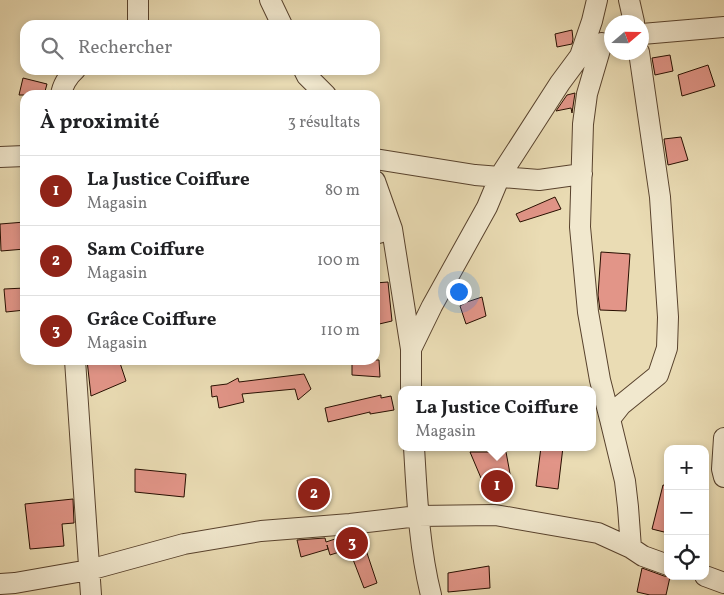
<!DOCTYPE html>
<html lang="fr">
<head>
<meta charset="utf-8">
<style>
	:root { --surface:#fff; --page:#f2f2f2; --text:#202124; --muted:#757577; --line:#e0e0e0; --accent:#8f2418 }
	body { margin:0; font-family:Vollkorn,serif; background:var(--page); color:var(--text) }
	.controls { position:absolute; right:15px; bottom:15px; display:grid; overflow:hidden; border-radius:10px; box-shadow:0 2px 8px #0003 }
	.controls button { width:45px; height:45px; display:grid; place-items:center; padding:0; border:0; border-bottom:1px solid var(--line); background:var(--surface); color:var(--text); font:25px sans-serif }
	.compass { position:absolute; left:604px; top:15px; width:45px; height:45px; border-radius:50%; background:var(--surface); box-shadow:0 2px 8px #0003; rotate:70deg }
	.you { position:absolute; left:458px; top:291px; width:18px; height:18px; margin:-12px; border:4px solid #fff; border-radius:50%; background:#1a73e8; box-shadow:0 0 0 8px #1a73e833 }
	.badge { display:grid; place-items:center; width:32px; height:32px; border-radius:50%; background:var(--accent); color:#fff; font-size:16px; font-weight:700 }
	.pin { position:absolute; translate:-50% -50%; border:2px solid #fff; box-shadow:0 1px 5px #0006 }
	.popup { position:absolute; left:398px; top:386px; width:198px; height:65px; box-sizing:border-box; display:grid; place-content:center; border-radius:10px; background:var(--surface); filter:drop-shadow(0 1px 4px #0005); font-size:16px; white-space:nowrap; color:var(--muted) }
	.popup b { font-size:19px; color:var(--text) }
	.popup::after { content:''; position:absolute; left:50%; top:100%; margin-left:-10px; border:10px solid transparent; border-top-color:var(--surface) }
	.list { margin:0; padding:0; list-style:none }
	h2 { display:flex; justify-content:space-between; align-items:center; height:65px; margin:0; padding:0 20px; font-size:21px }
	h2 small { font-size:16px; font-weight:400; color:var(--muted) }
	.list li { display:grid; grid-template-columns:32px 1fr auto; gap:15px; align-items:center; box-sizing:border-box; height:70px; padding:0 20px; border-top:1px solid var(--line) }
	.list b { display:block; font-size:19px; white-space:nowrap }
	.list p { margin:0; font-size:16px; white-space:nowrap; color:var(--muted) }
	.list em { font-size:16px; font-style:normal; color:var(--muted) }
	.icon { flex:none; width:28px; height:28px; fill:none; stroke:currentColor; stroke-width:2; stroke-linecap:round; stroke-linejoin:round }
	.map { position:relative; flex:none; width:724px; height:595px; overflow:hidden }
	.search { position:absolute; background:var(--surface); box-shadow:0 2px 8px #0003; left:20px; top:20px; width:360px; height:55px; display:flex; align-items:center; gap:12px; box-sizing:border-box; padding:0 18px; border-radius:15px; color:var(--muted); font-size:19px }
	.panel { position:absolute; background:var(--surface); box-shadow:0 2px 8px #0003; left:20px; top:90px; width:360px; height:275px; border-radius:15px }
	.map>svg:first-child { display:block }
</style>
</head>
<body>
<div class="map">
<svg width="724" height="595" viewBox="0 0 724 595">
	<rect width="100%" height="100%" fill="#eadcb4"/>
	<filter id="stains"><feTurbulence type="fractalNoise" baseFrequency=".004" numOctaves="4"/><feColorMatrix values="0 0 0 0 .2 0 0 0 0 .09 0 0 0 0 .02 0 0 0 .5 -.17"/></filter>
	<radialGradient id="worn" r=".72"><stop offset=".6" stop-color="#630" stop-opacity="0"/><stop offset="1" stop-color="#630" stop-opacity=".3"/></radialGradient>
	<path fill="#e29588" stroke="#270e00" d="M572,30l1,9 -1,5 -15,3 -2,-13z
		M670,55l3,16 -18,4 -3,-17z
		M708,65l7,21 -33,10 -4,-21z
		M23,78l24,6 -3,11h-25z
		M575,93l-3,20 -1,-5 -15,3 11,-16z
		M681,137l7,23 -20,5 -4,-26z
		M555,197l6,12 -41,13 -4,-8z
		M25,222v27l-24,2 -1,-27z
		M601,252l29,2 -4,57 -26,-1 -2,-15z
		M388,282l4,39 -17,4v-42z
		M25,288v22l-19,2 -2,-23z
		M482,297l4,19 -20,8 -6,-18 7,-4z
		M87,360h32l7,21 -35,15z
		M352,360h27l1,17 -28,-2z
		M304,374l7,15 -13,11 -3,-11 -53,5 2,8 -25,6 -2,-12 -5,1 -1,-11 16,-2 11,-6 1,4z
		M381,395v3l10,-2 3,14 -24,4v-2l-42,10 -3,-14z
		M541,447h22l-5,42 -22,-3z
		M470,452h36l5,27 -30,-1z
		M135,469l51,5 -2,23 -49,-5z
		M663,485l5,1v47l-16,-4z
		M73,499l1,24 -12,1 2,22 -34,3 -5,-45z
		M361,535l16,48 -13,5 -15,-39 -19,6 -3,-10 1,4 -27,8 -4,-17 28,-2 1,4 18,-6z
		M489,566l1,22 -42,4v-19z
		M642,568l22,8 6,1 -4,18h-16l-13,-3z"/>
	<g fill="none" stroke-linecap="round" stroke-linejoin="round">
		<g stroke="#58422d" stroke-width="22">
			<path id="minor" d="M138,0v25
				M270,0l12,25
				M629,0l5,22
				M642,34l82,-7
				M602,43l-15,51 -4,30 -3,103 8,85 12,68 10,39
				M304,70l3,6 19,19
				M61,95c1,-9 7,-19 14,-25
				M0,157l25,-1
				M375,159l100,16 64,5 43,-6
				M375,181l17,48 19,120v41
				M375,234l17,-5
				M411,349l21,-43 55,-99 13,-31 60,-93 20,-27 12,-35 5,-21
				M75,360l16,235
				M724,438l-2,31 2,8
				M414,447c3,50 5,100 17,148
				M631,548l-3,-41 -3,-26 -15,-62 11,-14 37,-30 9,-27 1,-31 -8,-120 -21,-145
				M705,576l19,7
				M0,584l15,-1 74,-13 95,-26 77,-13 89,-7 68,-8 77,-1 103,18 33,15 12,8 25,9"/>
		</g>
		<use href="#minor" stroke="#f1e8ce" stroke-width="20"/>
	</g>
	<rect width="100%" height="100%" filter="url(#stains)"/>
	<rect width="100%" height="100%" fill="url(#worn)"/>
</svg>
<div class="controls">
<button>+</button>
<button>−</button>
<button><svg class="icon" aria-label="locate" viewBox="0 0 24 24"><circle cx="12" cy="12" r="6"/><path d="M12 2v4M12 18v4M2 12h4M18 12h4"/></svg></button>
</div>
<svg class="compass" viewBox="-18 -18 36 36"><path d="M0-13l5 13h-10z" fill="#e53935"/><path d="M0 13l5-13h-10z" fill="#757577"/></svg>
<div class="you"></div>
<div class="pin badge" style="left:497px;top:486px">1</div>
<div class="popup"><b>La Justice Coiffure</b>Magasin</div>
<div class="pin badge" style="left:314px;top:494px">2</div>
<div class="pin badge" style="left:352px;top:543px">3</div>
<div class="search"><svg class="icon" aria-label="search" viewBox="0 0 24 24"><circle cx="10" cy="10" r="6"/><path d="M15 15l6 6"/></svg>Rechercher</div>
<section class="panel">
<h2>À proximité<small>3 résultats</small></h2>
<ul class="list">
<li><span class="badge">1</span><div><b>La Justice Coiffure</b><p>Magasin</p></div><em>80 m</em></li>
<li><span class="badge">2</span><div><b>Sam Coiffure</b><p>Magasin</p></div><em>100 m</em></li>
<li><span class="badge">3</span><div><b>Grâce Coiffure</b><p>Magasin</p></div><em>110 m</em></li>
</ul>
</section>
</div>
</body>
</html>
